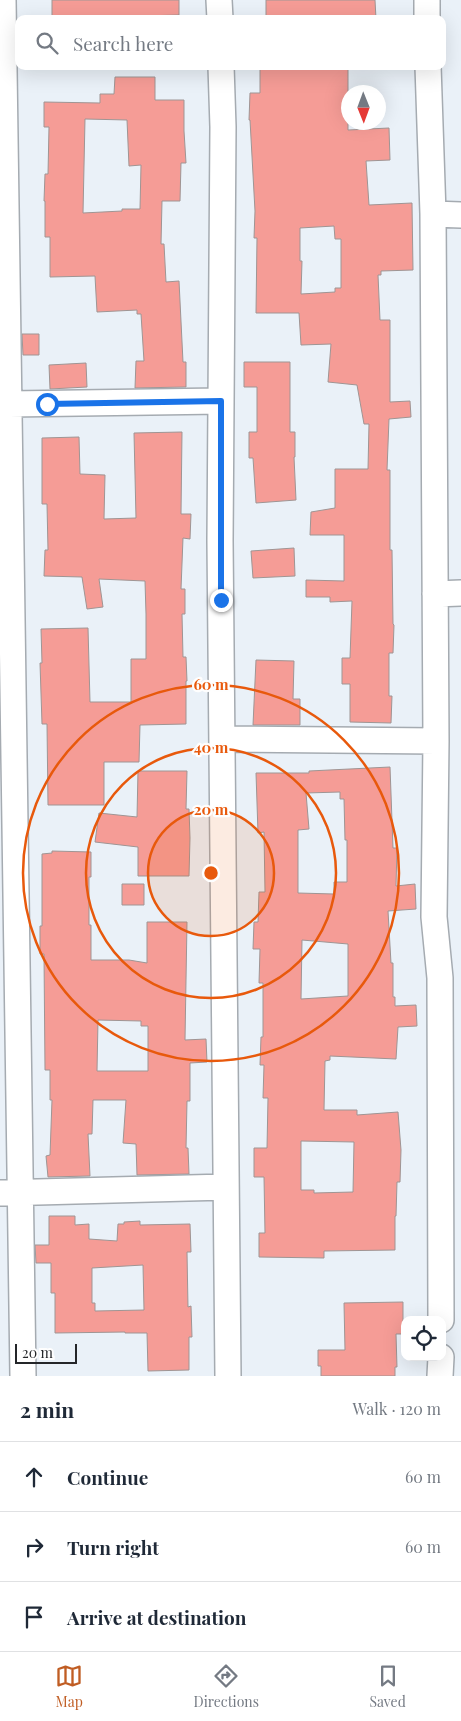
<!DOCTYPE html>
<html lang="en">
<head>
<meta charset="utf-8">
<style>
	:root { --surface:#fff; --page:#f2f2f3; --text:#1f2937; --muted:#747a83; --line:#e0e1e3; --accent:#c05d23 }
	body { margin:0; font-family:"Playfair Display",serif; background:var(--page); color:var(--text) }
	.controls { position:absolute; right:15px; bottom:15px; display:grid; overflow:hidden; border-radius:10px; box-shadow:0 5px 20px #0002 }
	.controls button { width:45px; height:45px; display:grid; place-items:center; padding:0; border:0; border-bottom:1px solid var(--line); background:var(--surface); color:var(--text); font:25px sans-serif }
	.compass { position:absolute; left:341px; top:85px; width:45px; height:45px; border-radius:50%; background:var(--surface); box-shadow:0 5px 20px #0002; rotate:179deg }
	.scale { position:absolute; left:15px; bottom:12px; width:62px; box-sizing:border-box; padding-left:5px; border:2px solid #242629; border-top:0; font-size:14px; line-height:18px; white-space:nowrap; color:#242629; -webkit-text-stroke:4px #fefefe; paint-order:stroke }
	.stop { position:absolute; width:15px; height:15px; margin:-11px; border:4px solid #1a73e8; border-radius:50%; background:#fff }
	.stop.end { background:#1a73e8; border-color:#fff; box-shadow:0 1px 5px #0008 }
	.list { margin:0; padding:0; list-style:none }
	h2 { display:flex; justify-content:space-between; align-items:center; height:65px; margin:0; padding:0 20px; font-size:21px }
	h2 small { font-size:16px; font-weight:400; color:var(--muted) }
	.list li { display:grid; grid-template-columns:32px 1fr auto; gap:15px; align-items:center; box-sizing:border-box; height:70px; padding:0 20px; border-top:1px solid var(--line) }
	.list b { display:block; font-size:19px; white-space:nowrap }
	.list em { font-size:16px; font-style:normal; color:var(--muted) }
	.icon { flex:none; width:28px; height:28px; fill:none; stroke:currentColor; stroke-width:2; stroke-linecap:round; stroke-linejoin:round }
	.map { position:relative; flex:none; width:461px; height:1376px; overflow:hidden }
	.search { position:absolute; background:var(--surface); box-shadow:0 5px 20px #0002; left:15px; right:15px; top:15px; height:55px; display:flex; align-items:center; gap:12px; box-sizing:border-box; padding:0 18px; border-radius:10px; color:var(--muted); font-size:19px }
	.sheet { height:275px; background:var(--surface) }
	nav { display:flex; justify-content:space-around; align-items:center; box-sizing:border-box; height:70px; border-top:1px solid var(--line); background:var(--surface); font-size:14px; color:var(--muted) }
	nav a { display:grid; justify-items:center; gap:2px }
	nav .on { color:var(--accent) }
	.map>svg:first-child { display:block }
</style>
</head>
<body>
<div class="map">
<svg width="461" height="1376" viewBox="0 0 461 1376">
	<rect width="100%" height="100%" fill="#eaf1f8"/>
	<path fill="#f59c96" stroke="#9f9594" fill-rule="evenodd" d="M52,0h127v15l-71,2v2h-56z
		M266,0h109l1,19h-110z
		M260,66h88v64l41,-2 1,32 -24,1 3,44 43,-2 1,67 -32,1v4h-3l2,45h10v82l20,-1 1,16 -22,2 -2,51h3v80h2l1,74 1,1 -1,28h-4v43h3l-1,27 -41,-1v-38h-8v-26h8l2,-57 -22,1v-5h-24v-17l38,1v-46h-34l1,-23 24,-4v-39h33l1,-45h-5l-7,-39 -29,-3 3,-38 -30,1 -2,-32h-43l1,-75h-3l1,-27 -5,-91h-1l1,-27h10zM334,226l1,13h6v49h-6v4l-34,2 1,-33h-2v-33z
		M115,77h40v23h29v31l2,32h-5l-1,38h-18l-1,43h3l2,38 13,-1 4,81h3v25l-51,1 1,-27h8l-3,-47h-4v-4l-40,2 -2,-36 -45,1v-40h-5v-36h-1l1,-27h3l1,-47h-5v-25l56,1v-9h14zM85,119l42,1 2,46 12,-1 -1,44h-18v2l-39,2z
		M22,334h17v21h-16z
		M244,362h46v70h5v25h-1l2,43 -40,3 -3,-45h-4v-26h8v-45h-13z
		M86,363l1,24 -37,2 -1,-24z
		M182,432l-1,82h10l-1,25 -7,-1 -2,51h4v25h-3l1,43h3l1,24h-1v43l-46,1 -1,37h-35v43h-56l-1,-81h-5l-2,-61h2l-1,-34 47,-1 2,74h41v-43h15v-45l-1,-33 -46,-2 4,28 -16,2 -5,-32 -38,-1 1,-26h3l-1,-46h-5v-66l37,-1 1,37 25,1 -1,44 32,-1 -2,-85z
		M294,548l1,28 -42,2 -2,-27z
		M256,660l38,1 -1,38h7v26h-47z
		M390,767l3,81h4l-1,38 19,-2 1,25 -28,2 3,52h2v34h2v9l21,-1 1,21 -19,1 -2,32 -66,-3v4l-5,1 -1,49h33v5l41,-3 3,38 -1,32h-3l-1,34h-1v34l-71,1v7l-65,-1v-24h6l-1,-56h-10v-29h13l1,-50h-5l1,-33h-4l1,-28h2v-54h-4l1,-34h-7l1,-27h4l1,-30h6l-1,-60 -6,1 -2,-60h53v-2zM340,792v7h4l1,41h2v42h-13v12l-36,-1v-63l11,-1 -3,-36zM302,940l46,4v52l-47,3zM301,1141l53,1 -1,50 -39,1v-3h-13z
		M138,771h49l-1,38h3l1,29 -1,38h-51v-29l-43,-5 4,-29 38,4z
		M52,851l39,1v25h-2v48h2v35h38l18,3v-41h40l-2,118 21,-1 1,23 -17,1v38h-3l-1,47h2l1,26 -52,1 -1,-31 -13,-1 3,-43h-33l-1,34h-4l2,42 -42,1 -2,-21 4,-1 2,-55h-2v-30h-5l-1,-116h-4v-28h2v-72l10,-1zM98,1020l43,1v5h7v45h-51z
		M122,884h22v21h-22z
		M49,1216h26v9l14,-1v15l28,2 1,-17h6v-2l16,-1v4l50,-1 1,28h-4l1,55 3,-1 1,31h-3v33l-41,1 -1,-38h-22v-1l-70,1v-40h-4v-30h-15l-1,-18h14zM143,1265l1,45 -49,1v-8h-3v-35z
		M403,1302v32h-7l1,33h-2v9h-74v-10h-3v-16h27l-1,-47z"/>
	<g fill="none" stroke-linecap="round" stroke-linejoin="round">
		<g stroke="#a5abb1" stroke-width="28">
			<path id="minor" d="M3,0l20,1376
				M219,0l1,19
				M427,0v19
				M221,66l2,61 -3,414 8,835
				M428,66l5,148 3,527 -2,176 6,61 1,342
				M433,214l28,1
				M9,404l212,-3
				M435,594l26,-1
				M222,739l214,2
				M0,1193l226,-6
				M440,1376l1,-19"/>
		</g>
		<use href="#minor" stroke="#fff" stroke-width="25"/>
	</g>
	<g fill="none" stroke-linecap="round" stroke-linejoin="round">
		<path stroke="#1a73e8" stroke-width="6" d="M47,404l174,-3v199"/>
	</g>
	<circle cx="211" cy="873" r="63" fill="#e8590c" fill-opacity=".12"/>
	<g fill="none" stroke="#e8590c" stroke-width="2.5">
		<circle cx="211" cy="873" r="63"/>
		<circle cx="211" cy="873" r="125"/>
		<circle cx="211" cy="873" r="188"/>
	</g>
	<circle cx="211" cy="873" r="8" fill="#e8590c" stroke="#fefefe" stroke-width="2.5"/>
	<g font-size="15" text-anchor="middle" font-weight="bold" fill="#e8590c" stroke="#fefefe" stroke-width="4.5" stroke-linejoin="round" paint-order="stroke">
		<text x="211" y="690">60 m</text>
		<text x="211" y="753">40 m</text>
		<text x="211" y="815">20 m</text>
	</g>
</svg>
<div class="controls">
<button><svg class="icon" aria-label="locate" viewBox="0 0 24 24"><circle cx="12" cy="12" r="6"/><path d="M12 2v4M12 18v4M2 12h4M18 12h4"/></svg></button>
</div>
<svg class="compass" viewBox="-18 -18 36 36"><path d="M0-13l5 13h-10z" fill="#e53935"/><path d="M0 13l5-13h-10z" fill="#747a83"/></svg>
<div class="scale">20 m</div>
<div class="stop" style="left:47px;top:404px"></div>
<div class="stop end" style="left:221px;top:600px"></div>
<div class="search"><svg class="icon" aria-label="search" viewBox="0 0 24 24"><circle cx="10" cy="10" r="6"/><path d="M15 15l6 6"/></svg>Search here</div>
</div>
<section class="sheet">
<h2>2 min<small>Walk · 120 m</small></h2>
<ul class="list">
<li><svg class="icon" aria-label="ahead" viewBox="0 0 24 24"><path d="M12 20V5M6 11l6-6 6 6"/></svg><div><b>Continue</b></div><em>60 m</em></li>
<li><svg class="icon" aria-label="right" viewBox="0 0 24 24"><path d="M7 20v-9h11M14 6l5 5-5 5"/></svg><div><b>Turn right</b></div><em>60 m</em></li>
<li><svg class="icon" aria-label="arrive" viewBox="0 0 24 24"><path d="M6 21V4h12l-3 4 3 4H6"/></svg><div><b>Arrive at destination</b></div></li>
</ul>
</section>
<nav>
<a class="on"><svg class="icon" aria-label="map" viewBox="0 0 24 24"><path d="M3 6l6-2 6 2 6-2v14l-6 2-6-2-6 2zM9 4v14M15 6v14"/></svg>Map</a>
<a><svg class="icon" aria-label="directions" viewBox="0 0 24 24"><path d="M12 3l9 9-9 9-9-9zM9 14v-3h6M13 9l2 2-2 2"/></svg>Directions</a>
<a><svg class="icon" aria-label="saved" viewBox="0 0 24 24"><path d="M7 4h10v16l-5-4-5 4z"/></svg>Saved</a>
</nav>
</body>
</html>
